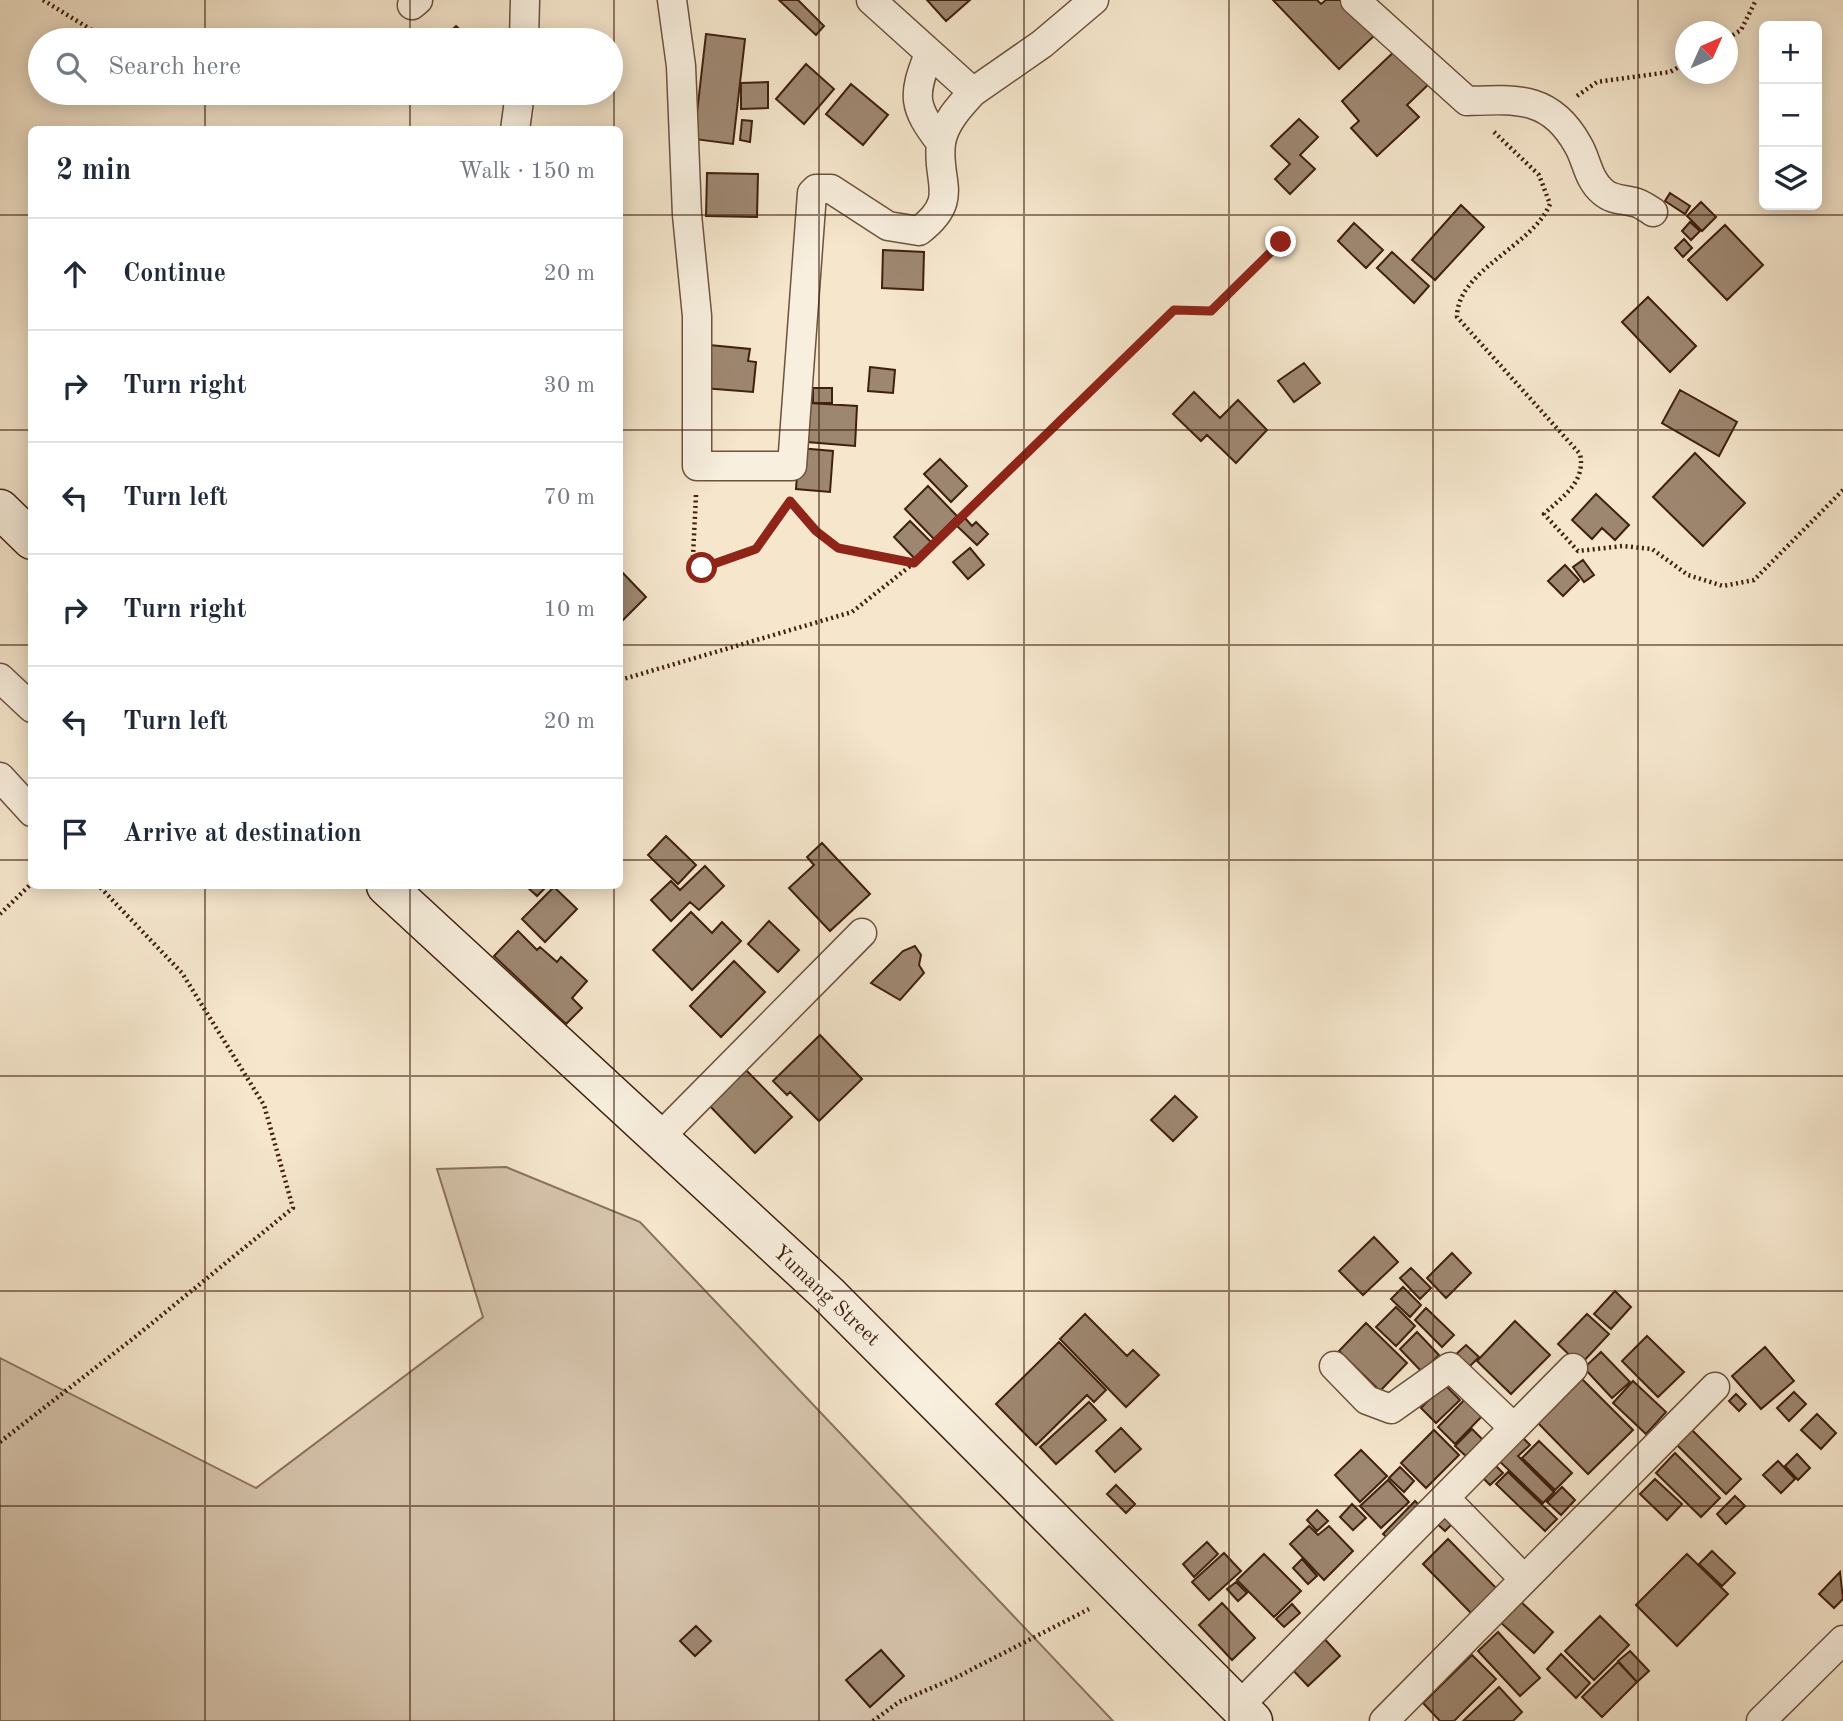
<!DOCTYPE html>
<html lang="en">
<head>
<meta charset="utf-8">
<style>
	:root { --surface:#fff; --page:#f6f6f7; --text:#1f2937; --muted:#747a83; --line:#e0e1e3 }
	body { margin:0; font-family:"Old Standard TT",serif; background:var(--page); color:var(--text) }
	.controls { position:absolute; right:21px; top:21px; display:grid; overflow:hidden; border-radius:10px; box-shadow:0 4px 18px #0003 }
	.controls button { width:63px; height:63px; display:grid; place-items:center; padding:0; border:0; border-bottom:2px solid var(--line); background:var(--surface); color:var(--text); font:35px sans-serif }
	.compass { position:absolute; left:1675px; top:21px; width:63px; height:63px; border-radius:50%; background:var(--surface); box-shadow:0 4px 18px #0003; rotate:45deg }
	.stop { position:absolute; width:21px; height:21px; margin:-16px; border:5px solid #8f2418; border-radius:50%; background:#fff }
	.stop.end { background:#8f2418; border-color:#fff; box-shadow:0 2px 7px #0008 }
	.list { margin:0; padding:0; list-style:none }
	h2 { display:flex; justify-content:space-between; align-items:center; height:91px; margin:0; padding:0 28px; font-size:30px }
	h2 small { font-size:23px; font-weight:400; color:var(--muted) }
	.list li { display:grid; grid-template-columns:46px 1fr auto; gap:21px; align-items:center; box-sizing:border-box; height:112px; padding:0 28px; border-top:2px solid var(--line) }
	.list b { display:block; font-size:26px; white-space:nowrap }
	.list em { font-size:23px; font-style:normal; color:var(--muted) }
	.icon { flex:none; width:38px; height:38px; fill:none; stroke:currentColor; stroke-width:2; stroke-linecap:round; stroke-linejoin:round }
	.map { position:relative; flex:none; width:1843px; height:1721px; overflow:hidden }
	.search { position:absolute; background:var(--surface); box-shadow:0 4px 18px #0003; left:28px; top:28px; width:595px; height:77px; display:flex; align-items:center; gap:18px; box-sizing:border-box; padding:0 24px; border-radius:38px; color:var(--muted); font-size:26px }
	.panel { position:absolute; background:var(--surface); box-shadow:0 4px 18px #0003; left:28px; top:126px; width:595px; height:763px; border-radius:10px }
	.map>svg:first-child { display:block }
</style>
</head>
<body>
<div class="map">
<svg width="1843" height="1721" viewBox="0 0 1843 1721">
	<rect width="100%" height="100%" fill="#f5e6cc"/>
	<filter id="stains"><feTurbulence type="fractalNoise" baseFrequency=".00286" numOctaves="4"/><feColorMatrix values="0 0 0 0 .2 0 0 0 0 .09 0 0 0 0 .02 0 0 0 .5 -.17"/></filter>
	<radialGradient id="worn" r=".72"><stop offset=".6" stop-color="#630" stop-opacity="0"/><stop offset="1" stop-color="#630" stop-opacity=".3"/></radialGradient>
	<path fill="#d6c4ac" stroke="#8b725e" stroke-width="2" d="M506,1167l134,55 473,499h-1113v-363l256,130 227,-171 -46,-148z"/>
	<path fill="#9e8771" stroke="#40200f" stroke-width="2" d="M779,0h19l26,26 -8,9z
		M927,0h43l-24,21z
		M1273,0h44l4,4 5,-4h18l32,34 -37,35z
		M456,26l15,14h-30z
		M706,34l39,5 -12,105 -39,-5z
		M1398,48l33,34 -24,23 12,12 -42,39 -26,-28 8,-7 -17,-20z
		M806,64l28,25 -30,35 -28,-25z
		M768,82v26l-27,1v-26z
		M851,84l37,31 -25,30 -37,-31z
		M1299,119l19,18 -18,18 15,14 -25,25 -15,-15 15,-15 -19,-18z
		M742,120l10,1 -2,21 -10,-2z
		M707,173l51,1 -1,43 -51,-1z
		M1670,193l20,13 -5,8 -20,-13z
		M1701,202l15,15 -14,14 -15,-15z
		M1461,205l23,22 -49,53 -23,-20z
		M1690,222l10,9 -9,9 -9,-9z
		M1354,223l29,27 -17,18 -28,-27z
		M1725,225l38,40 -36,35 -39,-40z
		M1684,239l8,9 -9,9 -8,-9z
		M883,250l41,2 -1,38 -41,-2z
		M1392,252l37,34 -15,17 -37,-35z
		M1648,297l48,49 -26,26 -48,-50z
		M699,344l51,5 -2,12 8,1 -3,30 -50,-4z
		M1304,363l16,20 -26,19 -16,-21z
		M870,367l25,3 -2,23 -25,-2z
		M813,388h19v15h-19z
		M1680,390l57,32 -18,34 -57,-33z
		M1194,392l26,26 18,-18 29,30 -31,33 -29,-28 -6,6 -28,-27z
		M809,403l48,3 -2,40 -48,-4z
		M799,448l34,3 -3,41 -34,-3z
		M1695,453l50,50 -42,43 -50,-49z
		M940,459l27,27 -16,16 -27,-28z
		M928,486l29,30 -23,23 -29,-30z
		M1596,494l33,31 -14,15 -13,-12 -10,11 -20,-19z
		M965,518l7,8 4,-4 12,12 -11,11 -20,-19z
		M910,521l22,22 -16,17 -22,-23z
		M970,548l14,17 -16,14 -15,-17z
		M1583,560l11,15 -10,7 -11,-15z
		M1565,565l14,15 -16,16 -15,-15z
		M620,570l26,27 -26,26z
		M666,836l30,29 -18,19 -30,-29z
		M822,843l48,51 -40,37 -41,-43 25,-23 -7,-8z
		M705,866l19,20 -25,24 -9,-8 -19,19 -20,-21 20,-19 9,9z
		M526,886h21l-10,10z
		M554,887l23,22 -32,33 -23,-23z
		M691,912l21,21 10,-11 19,19 -49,49 -39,-40z
		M769,921l30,29 -21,22 -30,-28z
		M518,931l19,19 3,-3 17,15 4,-5 26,24 -15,17 10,10 -16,16 -72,-68z
		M915,946l6,9 -2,10 5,8 -24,27 -29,-17 32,-32z
		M734,961l31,31 -44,45 -31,-31z
		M820,1035l42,44 -43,42 -29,-29 -3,3 -14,-14z
		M742,1066l50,51 -37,36 -49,-51z
		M1175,1096l22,21 -24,24 -22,-21z
		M1374,1237l24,25 -35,33 -24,-24z
		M1452,1253l19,20 -25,25 -19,-20z
		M1411,1268l20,20 -11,11 -20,-21z
		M1403,1287l18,18 -11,12 -19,-18z
		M1615,1291l16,16 -20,22 -17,-15z
		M1396,1307l19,19 -19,20 -20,-19z
		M1426,1308l28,27 -12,12 -27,-27z
		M1085,1314l42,42 6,-6 26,25 -33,32 -66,-68z
		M1587,1314l22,20 -29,31 -22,-21z
		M1515,1321l35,34 -39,39 -34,-33z
		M1366,1323l41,40 -27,28 -41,-40z
		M1417,1332l22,23 -17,17 -22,-23z
		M1647,1336l37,36 -26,25 -36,-36z
		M1059,1342l47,48 -12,12 -7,-7 -51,50 -40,-41z
		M1466,1345l13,12 -13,13 -13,-13z
		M1765,1347l29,34 -33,28 -29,-33z
		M1601,1352l29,30 -18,16 -28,-30z
		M1580,1377l53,53 -45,44 -52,-53z
		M1633,1381l33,31 -20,22 -33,-31z
		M1444,1384l16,16 -24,23 -15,-15z
		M1794,1392l12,12 -17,17 -12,-13z
		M1470,1394l17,17 -32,33 -17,-17z
		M1736,1394l10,10 -7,7 -10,-10z
		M1089,1402l17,18 -50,44 -16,-17z
		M1817,1414l19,19 -15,16 -20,-19z
		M1686,1424l55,55 -15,15 -55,-55z
		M1121,1428l20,21 -26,23 -19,-21z
		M1472,1429l12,12 -16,17 -13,-12z
		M1434,1430l25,25 -33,33 -25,-25z
		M1517,1432l13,13 -12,11 36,36 -11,11 -49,-47z
		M1539,1441l33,32 -17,17 -33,-32z
		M1361,1450l26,26 -27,26 -25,-27z
		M1675,1453l45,45 -19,19 -45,-44z
		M1797,1454l13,14 -12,12 -13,-14z
		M1491,1461l12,12 -13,12 -12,-12z
		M1778,1461l17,18 -14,14 -18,-18z
		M1400,1467l14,14 -10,11 -15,-14z
		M1508,1472l49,47 -12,12 -49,-47z
		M1655,1479l27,25 -15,16 -27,-26z
		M1388,1480l21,22 -28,26 -21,-22z
		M1116,1485l19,19 -9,9 -19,-19z
		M1562,1487l13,13 -14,15 -14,-13z
		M1735,1496l10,10 -19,18 -9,-10z
		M1415,1501l10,10 -32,32 -10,-9z
		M1352,1504l14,14 -13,12 -13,-13z
		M1317,1510l11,11 -11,10 -10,-11z
		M1446,1510l10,10 -11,11 -10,-9z
		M1309,1526l9,9 11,-9 24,25 -29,29 -34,-36z
		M1448,1539l49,50 -25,25 -49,-50z
		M1207,1542l11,12 -24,23 -11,-13z
		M1712,1551l23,22 -13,13 -23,-22z
		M1224,1553l17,18 -32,29 -17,-18z
		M1264,1554l37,37 -27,26 -37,-37z
		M1687,1554l41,40 -51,52 -41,-41z
		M1302,1559l15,17 -9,8 -15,-16z
		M1840,1572l3,27 -9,9 -15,-14z
		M1236,1582l11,11 -9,8 -11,-12z
		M1518,1599l35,33 -19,21 -36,-33z
		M1222,1603l33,35 -23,22 -33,-35z
		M1292,1604l8,9 -16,14 -8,-8z
		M1600,1616l29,29 -35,35 -29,-29z
		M696,1626l15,15 -16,15 -15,-15z
		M1498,1632l42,46 -20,18 -42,-45z
		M1321,1635l19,21 -32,30 -19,-20z
		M881,1650l23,26 -34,31 -24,-27z
		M1630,1651l19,20 -12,11 -19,-21z
		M1561,1654l29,29 -14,15 -29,-29z
		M1472,1655l24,24 -42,42h-14l-17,-18z
		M1618,1662l19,20 -35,35 -20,-20z
		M1499,1687l23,25 -9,9h-50z"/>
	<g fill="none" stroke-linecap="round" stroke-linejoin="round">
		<g stroke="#6d523e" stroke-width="31">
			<path id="street" d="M672,0l9,66 6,149 10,101v150h95l20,-273 4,-4h15l57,37 31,5c42,-32 17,-49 22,-88 3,-20 19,-37 32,-51
				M871,0l102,92 69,-48 52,-44
				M1355,0l112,101c50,-2 84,-5 111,44 9,15 10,35 25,47 9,8 20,7 31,10 6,1 13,6 19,10
				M412,5l6,-5
				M524,40l1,-40
				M929,54c-17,42 -16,53 12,89
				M515,130l5,-37
				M0,678l32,30
				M0,777l32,35
				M659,1138l203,-205
				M1334,1366l33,34 24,9 59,-42 63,60
				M1445,1498l79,81
				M1238,1707l335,-339
				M1384,1721l331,-334
				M1761,1721l82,-81"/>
		</g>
		<g stroke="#40200f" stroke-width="41">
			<path id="secondary" d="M0,509l32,31
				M386,886l442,408 425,427"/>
		</g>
		<path stroke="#40200f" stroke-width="4.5" stroke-dasharray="2 3.5" stroke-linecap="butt" d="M43,0l65,40
			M1728,38l13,-8 15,-30
			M1577,96l20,-14 73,-10 16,-9
			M1494,132l45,43 11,29c-17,42 -93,66 -93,113l123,137c6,28 -17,42 -36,60l34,37 45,-5 29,3 36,26 35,11 31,-6 89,-90
			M696,495l-3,61 9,12 54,-19 34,-50
			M790,501l26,30 22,17 76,15 260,-253 37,1 70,-69
			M620,680l232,-68 62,-49
			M0,914l32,-31
			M0,1442l135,-105 158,-129 -29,-103 -82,-132 -83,-87
			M873,1721l26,-19 58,-25 132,-68"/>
		<use href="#street" stroke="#f8efde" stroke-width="28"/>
		<use href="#secondary" stroke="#f8efde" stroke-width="38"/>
	</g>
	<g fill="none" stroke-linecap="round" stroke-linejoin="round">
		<path stroke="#8f2418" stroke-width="9" d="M702,568l54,-19 34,-48 26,30 22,17 76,15 260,-253 37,1 70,-69"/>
	</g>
	<path fill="none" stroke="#40200f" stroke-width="2" stroke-opacity="0.55" d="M205,0v40M410,0v40M614,0v130M819,0v1721M1024,0v1721M1229,0v1721M1433,0v1721M1638,0v1721M205,93v37M410,93v37M0,215h32M620,215h1223M0,430h32M620,430h1223M0,645h32M620,645h1223M0,860h32M620,860h1223M205,886v835M410,886v835M614,886v835M0,1076h1843M0,1291h1843M0,1506h1843"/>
	<g text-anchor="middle" stroke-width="6" stroke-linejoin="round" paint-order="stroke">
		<g font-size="21" fill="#40200f" stroke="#f8efde">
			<text transform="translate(827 1295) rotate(43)" y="7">Yumang Street</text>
		</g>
	</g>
	<rect width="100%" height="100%" filter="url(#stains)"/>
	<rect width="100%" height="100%" fill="url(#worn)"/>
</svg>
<div class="controls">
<button>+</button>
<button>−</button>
<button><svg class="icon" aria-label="layers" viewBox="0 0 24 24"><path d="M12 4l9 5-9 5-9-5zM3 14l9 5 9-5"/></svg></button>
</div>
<svg class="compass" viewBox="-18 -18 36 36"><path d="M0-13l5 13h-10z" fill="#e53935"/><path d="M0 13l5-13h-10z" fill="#747a83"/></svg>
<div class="stop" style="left:702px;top:568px"></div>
<div class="stop end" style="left:1281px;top:242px"></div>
<div class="search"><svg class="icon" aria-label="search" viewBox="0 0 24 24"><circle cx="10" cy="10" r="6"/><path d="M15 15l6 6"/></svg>Search here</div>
<section class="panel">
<h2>2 min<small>Walk · 150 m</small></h2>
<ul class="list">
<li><svg class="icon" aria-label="ahead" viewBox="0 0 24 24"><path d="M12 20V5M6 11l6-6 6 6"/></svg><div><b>Continue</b></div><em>20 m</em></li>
<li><svg class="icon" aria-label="right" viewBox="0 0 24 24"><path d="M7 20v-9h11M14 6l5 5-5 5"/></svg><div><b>Turn right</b></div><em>30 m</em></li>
<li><svg class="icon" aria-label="left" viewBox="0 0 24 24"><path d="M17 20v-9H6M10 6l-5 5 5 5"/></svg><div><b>Turn left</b></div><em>70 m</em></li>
<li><svg class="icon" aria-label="right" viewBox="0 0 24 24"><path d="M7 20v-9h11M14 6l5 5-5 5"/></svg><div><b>Turn right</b></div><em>10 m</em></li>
<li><svg class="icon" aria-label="left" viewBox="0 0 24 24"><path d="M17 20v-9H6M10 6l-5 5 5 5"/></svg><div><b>Turn left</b></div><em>20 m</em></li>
<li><svg class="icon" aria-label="arrive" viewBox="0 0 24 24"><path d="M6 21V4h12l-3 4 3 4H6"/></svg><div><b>Arrive at destination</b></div></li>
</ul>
</section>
</div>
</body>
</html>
